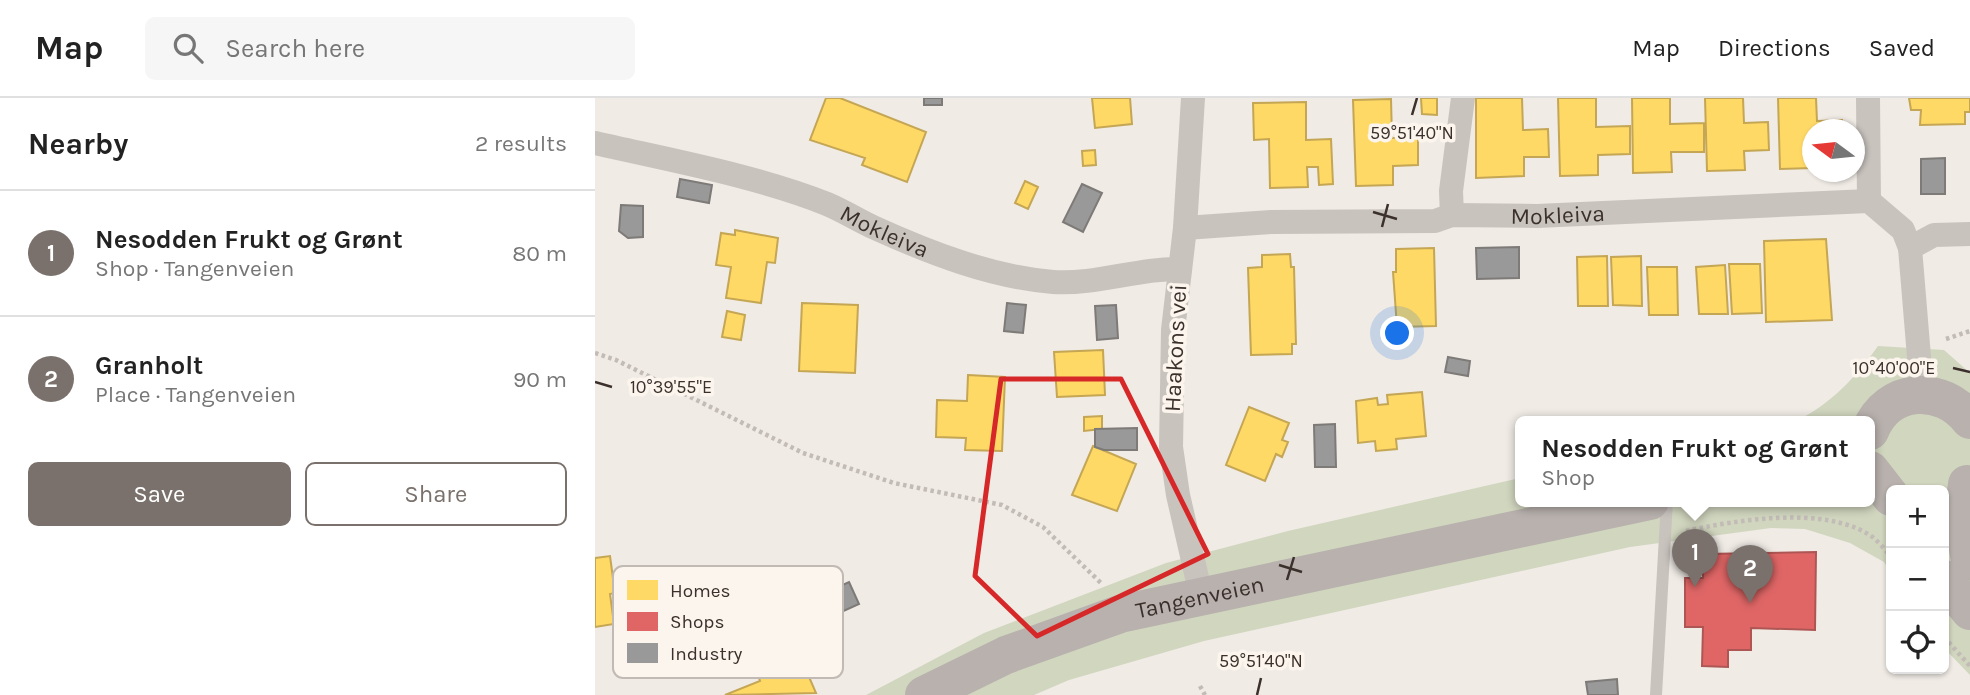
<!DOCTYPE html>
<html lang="en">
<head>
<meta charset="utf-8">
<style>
	:root { --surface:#fff; --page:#f6f6f6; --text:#222; --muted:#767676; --line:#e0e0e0; --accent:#7a716c }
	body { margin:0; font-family:Karla,sans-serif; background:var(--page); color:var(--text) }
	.controls { position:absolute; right:21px; bottom:21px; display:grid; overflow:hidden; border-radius:10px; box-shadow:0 2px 5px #0004 }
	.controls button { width:63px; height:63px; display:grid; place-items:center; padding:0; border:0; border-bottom:2px solid var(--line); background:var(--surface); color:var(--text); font:35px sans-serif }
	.compass { position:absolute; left:1207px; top:21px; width:63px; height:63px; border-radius:50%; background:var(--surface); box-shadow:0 2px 5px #0004; rotate:285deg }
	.you { position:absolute; left:803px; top:236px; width:24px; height:24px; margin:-18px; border:5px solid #fff; border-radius:50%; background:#1a73e8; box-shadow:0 0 0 10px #1a73e833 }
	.badge { display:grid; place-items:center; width:46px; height:46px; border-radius:50%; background:var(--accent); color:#fff; font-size:23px; font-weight:700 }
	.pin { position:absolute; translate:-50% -58px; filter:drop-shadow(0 2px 4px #0008) }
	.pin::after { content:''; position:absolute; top:37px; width:24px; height:21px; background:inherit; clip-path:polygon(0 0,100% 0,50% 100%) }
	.popup { position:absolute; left:920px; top:318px; width:360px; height:91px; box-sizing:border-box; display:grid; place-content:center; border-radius:10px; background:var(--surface); filter:drop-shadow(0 2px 5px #0005); font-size:23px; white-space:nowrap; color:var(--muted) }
	.popup b { font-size:26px; color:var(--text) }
	.popup::after { content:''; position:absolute; left:50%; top:100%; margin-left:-14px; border:14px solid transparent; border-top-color:var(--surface) }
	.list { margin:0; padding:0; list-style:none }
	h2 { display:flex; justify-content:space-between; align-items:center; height:91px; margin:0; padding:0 28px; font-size:30px }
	h2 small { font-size:23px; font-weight:400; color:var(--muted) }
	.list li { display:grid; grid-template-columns:46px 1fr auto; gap:21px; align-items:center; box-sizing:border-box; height:126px; padding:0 28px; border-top:2px solid var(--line) }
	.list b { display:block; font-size:26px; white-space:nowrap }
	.list p { margin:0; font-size:23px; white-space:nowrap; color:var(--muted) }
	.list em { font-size:23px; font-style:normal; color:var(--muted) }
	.actions { display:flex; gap:14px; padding:21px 28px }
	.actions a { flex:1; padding:16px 0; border:2px solid var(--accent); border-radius:10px; text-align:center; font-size:24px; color:var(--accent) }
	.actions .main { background:var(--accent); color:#fff }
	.icon { flex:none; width:38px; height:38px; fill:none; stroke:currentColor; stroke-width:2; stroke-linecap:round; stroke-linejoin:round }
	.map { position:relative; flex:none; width:1375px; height:597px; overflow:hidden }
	header { display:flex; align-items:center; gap:42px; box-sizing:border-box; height:98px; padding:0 35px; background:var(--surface); border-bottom:2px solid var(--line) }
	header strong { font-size:33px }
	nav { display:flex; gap:38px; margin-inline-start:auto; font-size:24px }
	.search { width:490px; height:63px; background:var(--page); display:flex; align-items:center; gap:18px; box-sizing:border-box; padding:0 24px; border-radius:10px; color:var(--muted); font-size:26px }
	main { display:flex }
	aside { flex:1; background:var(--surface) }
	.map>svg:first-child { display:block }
</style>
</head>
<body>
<header>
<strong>Map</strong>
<div class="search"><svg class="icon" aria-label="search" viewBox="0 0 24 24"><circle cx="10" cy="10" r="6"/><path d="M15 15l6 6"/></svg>Search here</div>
<nav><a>Map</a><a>Directions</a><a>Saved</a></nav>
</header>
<main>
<aside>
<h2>Nearby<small>2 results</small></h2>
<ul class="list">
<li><span class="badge">1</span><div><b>Nesodden Frukt og Grønt</b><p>Shop · Tangenveien</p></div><em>80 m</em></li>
<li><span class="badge">2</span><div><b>Granholt</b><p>Place · Tangenveien</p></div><em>90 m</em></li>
</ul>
<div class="actions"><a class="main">Save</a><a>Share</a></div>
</aside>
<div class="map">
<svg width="1375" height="597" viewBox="0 0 1375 597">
	<rect width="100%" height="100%" fill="#f0ebe5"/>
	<path fill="#d1d6bf" d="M1283,248l66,4 26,23v302l-26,-27v-158h-53v83l-7,-11 -34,-19 -45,-14 -34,-1 -141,19 -426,94 -135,39 -35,15h-168l118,-62 182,-70 122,-32 232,-53v23h350v-80h-74c35,-17 60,-44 82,-75z"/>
	<path fill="#ffd966" stroke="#c4a654" stroke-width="2" d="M231,0h14l86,34 -19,50 -45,-17 3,-7 -55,-18z
		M497,0h38l2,26 -37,4z
		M826,0h16v17l-15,-1z
		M881,0h46l1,32 25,-1 1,28h-25v19l-48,2z
		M963,0h38v29l34,-1v28l-32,1v20l-38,1z
		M1037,0h38v26l34,-1v29h-33l1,20 -39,1z
		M1110,0h38l1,25 24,-1 1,28 -25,1 1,19 -38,1z
		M1183,0h38l1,23 25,-1v10h-29v38l-33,1z
		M1314,0h61v14h-5v12l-45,1 1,-15h-10z
		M796,1l1,39 26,-1v28l-25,1v19l-37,1 -3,-86z
		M711,4v38l25,-1 2,45 -14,1 -1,-18h-11l1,20 -38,1 -1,-49 -15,1 -1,-37z
		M500,52l1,15 -13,1 -1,-15z
		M430,83l13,6 -10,22 -13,-6z
		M140,132l43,8 -3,25 -8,-1 -6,41 -35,-5 5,-31 -15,-2 5,-32 14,2z
		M1231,141l6,81 -66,2 -2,-81z
		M839,150l2,78 -39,1 -4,-55h3v-23z
		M695,156l1,13h3l2,77h-4v10l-41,1 -3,-87 14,-1v-12z
		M1012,158l1,50h-30l-1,-49z
		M1046,158l1,50 -29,-1 -2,-48z
		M1134,166h31l2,49 -30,1z
		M1130,167l3,49h-29l-3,-47z
		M1052,169h30l1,48h-29z
		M207,205l56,2 -3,68 -56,-2z
		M132,213l18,4 -4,25 -19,-3z
		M508,252l2,45 -48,2 -3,-45z
		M373,277l37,2 -3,74 -37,-1 1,-12 -30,-1 1,-37 30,1z
		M827,294l4,44 -30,3 1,10 -21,2 -1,-10 -17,2 -2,-42 21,-3 1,7 10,-1 -1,-9z
		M654,309l40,16 -7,17 6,2 -6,15 -6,-3 -11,27 -39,-16z
		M507,318v13l-18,2v-14z
		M498,348l43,18 -19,47 -45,-16z
		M15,458l5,37 -5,1 4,30 -19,3v-69z
		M71,469l1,12 -16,2 -1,-13z
		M208,565l13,30 -91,2 35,-14 -3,-9 17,-7 4,8z"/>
	<path fill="#e06666" stroke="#ae5654" stroke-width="2" d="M1221,454l-1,78 -64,-2v22h-23v17l-26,-1 1,-39h-18v-49h18v-24z"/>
	<path fill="#999" stroke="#7d7a78" stroke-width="2" d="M329,0h18v7h-18z
		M1350,60v36h-24v-35z
		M85,81l32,6 -3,18 -32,-6z
		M487,86l20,9 -19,39 -20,-10z
		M26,107l22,1v31l-15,1 -9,-7z
		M924,149v31l-42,1 -1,-31z
		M412,205l19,2 -3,28 -19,-2z
		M521,207l2,33 -21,2 -2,-34z
		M853,259l22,4 -2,15 -23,-4z
		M740,326l1,43h-21l-1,-42z
		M542,330v22h-33l-9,-3v-18z
		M254,484l10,22 -22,10 -10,-22z
		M1022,581l1,16h-30l-2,-13z"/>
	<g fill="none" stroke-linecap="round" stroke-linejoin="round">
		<path stroke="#c2bbb6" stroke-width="4.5" stroke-dasharray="3.5 3.5" stroke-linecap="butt" d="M1351,241l24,-8
			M0,255l21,7 187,93 91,30 108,22 41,22 58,56
			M1091,433c50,-11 136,-25 182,3 9,5 16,15 23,23
			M1349,539l26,29
			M605,588l5,9"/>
		<path stroke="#c9c3be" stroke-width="12" d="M1061,597l11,-194"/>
		<g stroke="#c9c3be" stroke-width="24">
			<path d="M598,0l-8,130 -12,102 -2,117 7,48 23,100"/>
			<path d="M1273,0l1,103"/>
			<path id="s1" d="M0,45c74,17 162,33 232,61 17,7 32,17 48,24 55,25 117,49 178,54 43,3 85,-14 127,-13"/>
			<path d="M857,117l-1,-24 12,-93"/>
			<path id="s2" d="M590,130l86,-6 164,-1 17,-6 85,1 332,-15 34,29 7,18 12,145"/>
			<path d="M1315,150l24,-13 36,-1"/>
		</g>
		<g stroke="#b8b1ad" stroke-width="38">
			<path d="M1275,333c18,-45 72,-47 100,-11"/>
			<path d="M1275,372l21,27"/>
			<path d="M1372,386l-4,34 7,43"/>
			<path d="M1349,481l26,32"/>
			<path id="s3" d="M329,597l82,-40 114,-41 530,-113"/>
		</g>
	</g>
	<path fill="none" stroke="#d62828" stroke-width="5" stroke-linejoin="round" d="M406,281h120l87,175 -171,82 -62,-60z"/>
	<path fill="none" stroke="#3b302b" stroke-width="2.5" d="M817,17l5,-17M778,114l24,7M787,129l6,-23M1358,270l17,4M0,284l17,5M684,467l23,7M692,482l7,-23M662,597l4,-17"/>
	<g text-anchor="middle" stroke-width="7" stroke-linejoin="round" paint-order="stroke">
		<g font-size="23" fill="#3b302b" stroke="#fbf5ee">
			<text dy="8" stroke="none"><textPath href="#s2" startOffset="374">Mokleiva</textPath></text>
			<text dy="8" stroke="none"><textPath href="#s1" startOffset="304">Mokleiva</textPath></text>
			<text transform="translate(580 250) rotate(-87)" y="8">Haakons vei</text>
			<text dy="8" stroke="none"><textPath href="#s3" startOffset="294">Tangenveien</textPath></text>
		</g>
	</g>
	<rect x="18" y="468" width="230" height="112" rx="10" fill="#fbf5ee" stroke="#c1bab4" stroke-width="2"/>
	<rect x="32" y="482" width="31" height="20" fill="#ffd966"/>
	<rect x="32" y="514" width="31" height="19" fill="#e06666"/>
	<rect x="32" y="545" width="31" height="20" fill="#999"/>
	<g font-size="19" fill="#3b302b">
		<text x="75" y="499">Homes</text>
		<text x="75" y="530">Shops</text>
		<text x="75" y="562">Industry</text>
	</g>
	<g font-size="18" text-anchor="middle" fill="#3b302b" stroke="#fbf5ee" stroke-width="7" stroke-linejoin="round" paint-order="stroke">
		<text x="817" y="41">59°51'40"N</text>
		<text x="1299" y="276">10°40'00"E</text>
		<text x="76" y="295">10°39'55"E</text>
		<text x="666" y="569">59°51'40"N</text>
	</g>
</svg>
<div class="controls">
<button>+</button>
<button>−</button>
<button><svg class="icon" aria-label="locate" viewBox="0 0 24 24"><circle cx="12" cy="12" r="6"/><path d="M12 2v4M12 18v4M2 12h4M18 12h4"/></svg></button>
</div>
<svg class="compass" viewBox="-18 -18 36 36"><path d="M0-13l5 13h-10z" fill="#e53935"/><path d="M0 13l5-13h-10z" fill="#767676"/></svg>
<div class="you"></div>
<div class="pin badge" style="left:1100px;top:489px">1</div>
<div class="popup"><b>Nesodden Frukt og Grønt</b>Shop</div>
<div class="pin badge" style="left:1155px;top:505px">2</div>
</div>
</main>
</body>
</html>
